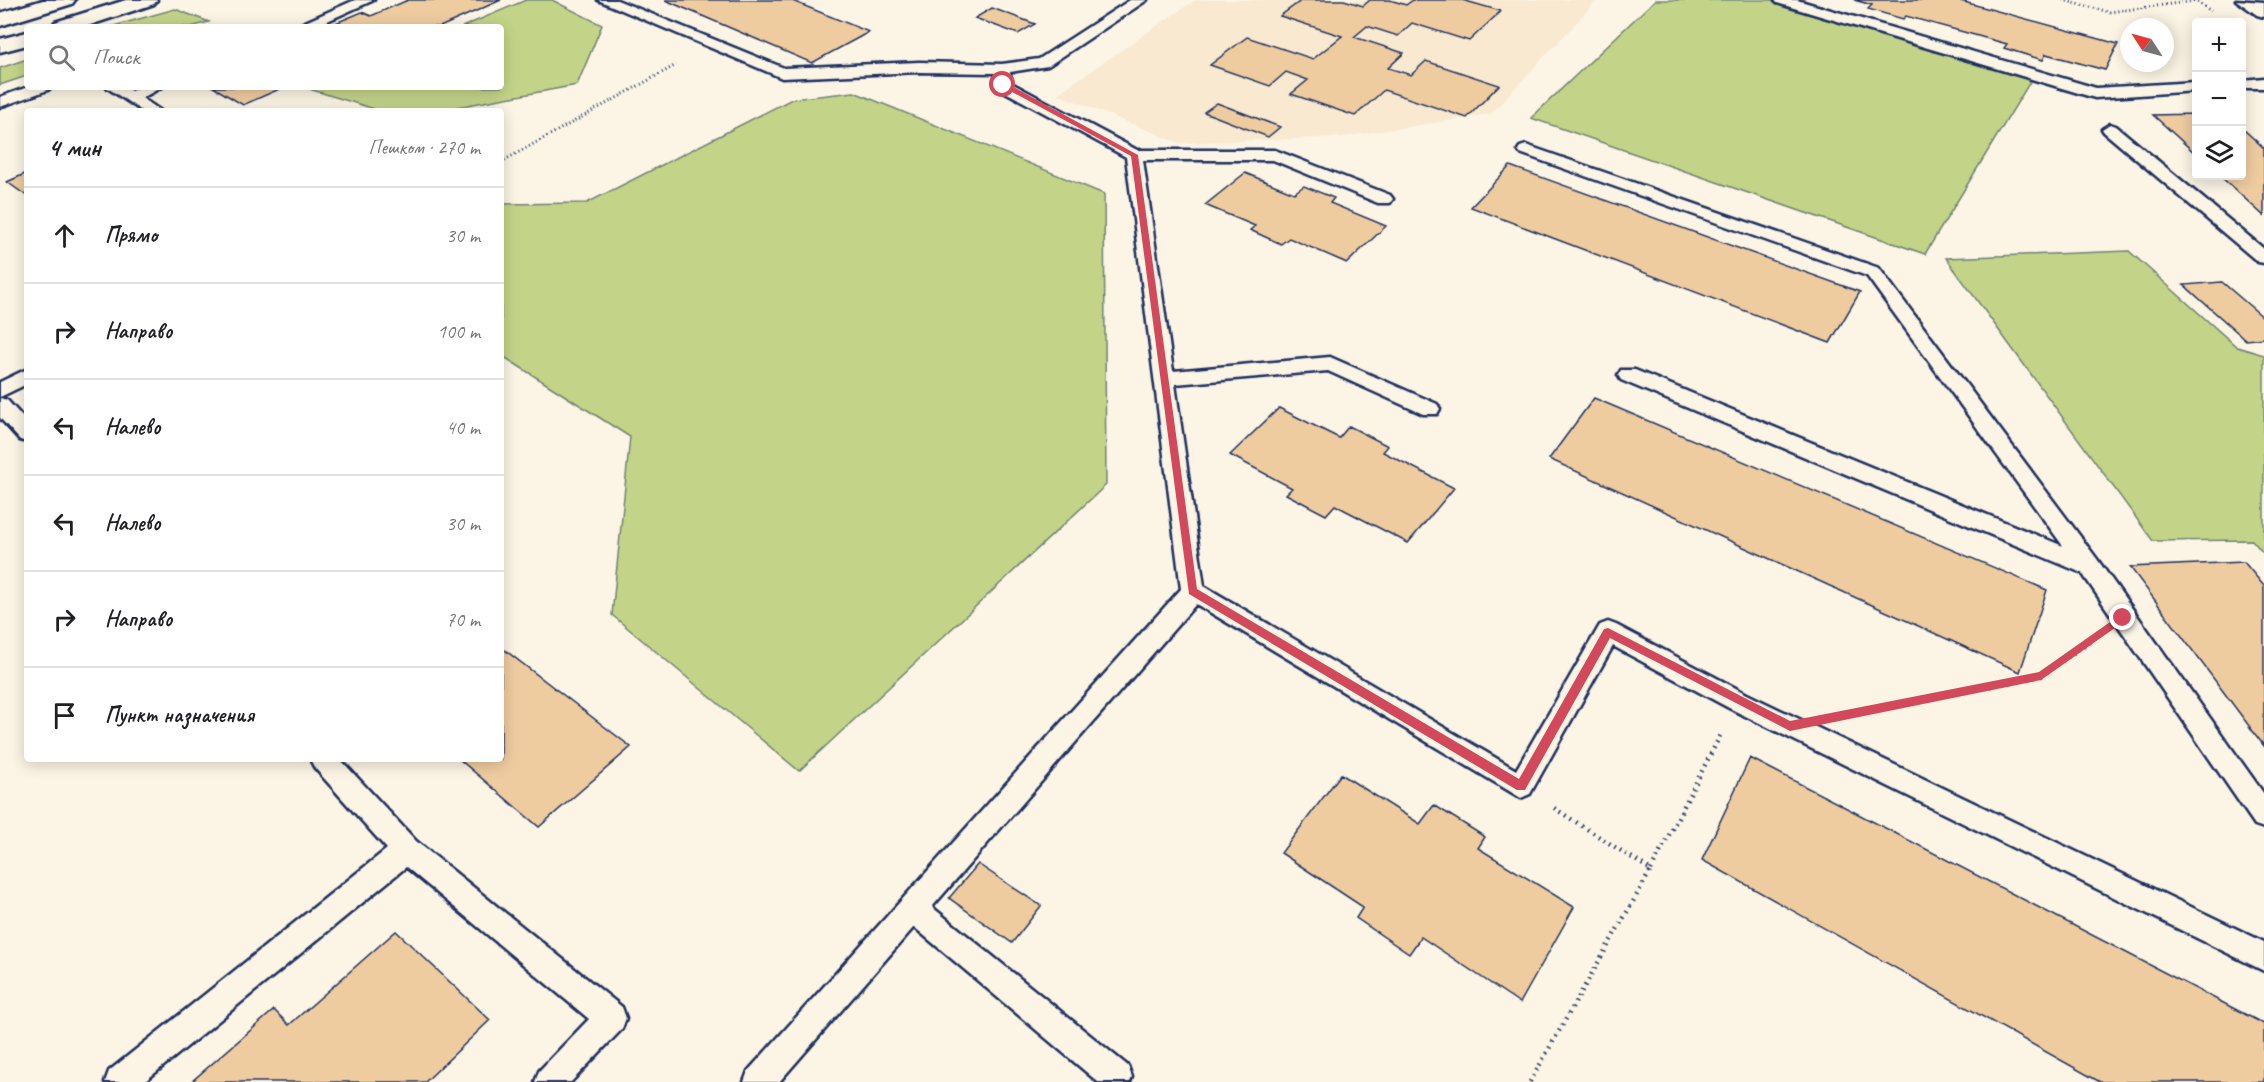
<!DOCTYPE html>
<html lang="ru">
<head>
<meta charset="utf-8">
<style>
	:root { --surface:#fff; --page:#f2f2f2; --text:#202124; --muted:#757577; --line:#e0e0e0 }
	body { margin:0; font-family:Caveat,sans-serif; background:var(--page); color:var(--text) }
	.controls { position:absolute; right:18px; top:18px; display:grid; overflow:hidden; border-radius:6px; box-shadow:0 3px 15px #0003 }
	.controls button { width:54px; height:54px; display:grid; place-items:center; padding:0; border:0; border-bottom:2px solid var(--line); background:var(--surface); color:var(--text); font:30px sans-serif }
	.compass { position:absolute; left:2120px; top:18px; width:54px; height:54px; border-radius:50%; background:var(--surface); box-shadow:0 3px 15px #0003; rotate:306deg }
	.stop { position:absolute; width:18px; height:18px; margin:-14px; border:4px solid #d1495b; border-radius:50%; background:#fff }
	.stop.end { background:#d1495b; border-color:#fff; box-shadow:0 2px 6px #0008 }
	.list { margin:0; padding:0; list-style:none }
	h2 { display:flex; justify-content:space-between; align-items:center; height:78px; margin:0; padding:0 24px; font-size:26px }
	h2 small { font-size:20px; font-weight:400; color:var(--muted) }
	.list li { display:grid; grid-template-columns:39px 1fr auto; gap:18px; align-items:center; box-sizing:border-box; height:96px; padding:0 24px; border-top:2px solid var(--line) }
	.list b { display:block; font-size:22px; white-space:nowrap }
	.list em { font-size:20px; font-style:normal; color:var(--muted) }
	.icon { flex:none; width:33px; height:33px; fill:none; stroke:currentColor; stroke-width:2; stroke-linecap:round; stroke-linejoin:round }
	.map { position:relative; flex:none; width:2264px; height:1082px; overflow:hidden }
	.search { position:absolute; background:var(--surface); box-shadow:0 3px 15px #0003; left:24px; top:24px; width:480px; height:66px; display:flex; align-items:center; gap:15px; box-sizing:border-box; padding:0 21px; border-radius:6px; color:var(--muted); font-size:22px }
	.panel { position:absolute; background:var(--surface); box-shadow:0 3px 15px #0003; left:24px; top:108px; width:480px; height:654px; border-radius:6px }
	.map>svg:first-child { display:block }
</style>
</head>
<body>
<div class="map">
<svg width="2264" height="1082" viewBox="0 0 2264 1082">
	<rect width="100%" height="100%" fill="#fcf5e5"/>
	<filter id="ink" filterUnits="userSpaceOnUse"><feTurbulence type="fractalNoise" baseFrequency=".0167" numOctaves="2"/><feDisplacementMap in="SourceGraphic" scale="12" xChannelSelector="R" yChannelSelector="G"/><feConvolveMatrix kernelMatrix="1 2 1 2 8 2 1 2 1" color-interpolation-filters="sRGB"/></filter>
	<g filter="url(#ink)">
		<path fill="#f8e9d0" d="M1195,0h402l-106,114 -149,23 -163,6 -122,-49z"/>
		<path fill="#c3d489" stroke="#6f8274" stroke-width="1.5" d="M526,0h26l50,25 -25,60 -142,26h-54l-69,-21 7,-3h182v-60h-39z
			M1655,0h117l261,77 -108,177 -394,-136z
			M175,9l34,13 -18,5h-81z
			M27,59v17l-27,9v-17z
			M854,92l250,102 2,291 -307,286 -187,-156 18,-178 -129,-82v-151l86,-1 205,-104z
			M2129,251l108,96 27,8v199l-12,-14 -99,1 -207,-283z"/>
		<path fill="#efcca0" stroke="#1b2f5e" stroke-width="1.5" d="M408,0h93l-61,27h-114l36,-15 9,4z
			M665,0h125l79,32 -57,31z
			M1302,0h42l19,6 7,-6h20l16,5 7,-5h49l39,11 -32,30 -57,-18 -14,13 -31,-10 -13,11 50,16 -16,15 23,7 15,-14 73,24 -32,33 -83,-28 -29,26 -64,-22 17,-14 -22,-8 -16,14 -60,-21 37,-28 66,22 29,-23 -62,-20z
			M1854,0h103l161,44 -13,26 -59,-16 -3,6 -39,-12 3,-4 -101,-28 -3,3 -35,-10 4,-4z
			M992,8l43,16 -17,10 -43,-16z
			M213,87h71l-41,18z
			M1217,103l63,24 -12,10 -64,-25z
			M2196,114v40l-43,-39z
			M2242,128l22,20v68l-44,-40h22z
			M1510,166l350,126 -30,51 -359,-136z
			M27,173v23l-20,-14z
			M1245,173l49,20 10,-7 30,12 -4,5 56,23 -39,37 -58,-25 -8,6 -31,-14 5,-4 -50,-21z
			M2222,282l42,36v20l-18,2 -62,-55z
			M1594,398l453,192 -27,82 -471,-213z
			M1279,408l60,30 10,-12 39,20 -5,6 71,36 -46,55 -73,-38 -9,10 -40,-21 6,-6 -62,-33z
			M2244,562l20,24v160l-134,-179z
			M501,647l130,100 -92,80 -80,-68h42z
			M1750,758l514,266v58h-164l-398,-222z
			M1341,774l79,50 14,-19 51,32 -7,11 96,59 -54,96 -99,-66 -12,17 -53,-36 7,-11 -82,-54z
			M978,864l63,42 -29,37 -63,-45z
			M396,931l94,89 -65,62h-234l83,-72 15,15z"/>
		<g fill="none" stroke-linecap="round" stroke-linejoin="round">
			<g stroke="#1b2f5e" stroke-width="5">
				<path id="service" d="M355,0h19l-60,27h-20z
					M598,0h19l167,68 135,-6 83,2 37,-5 91,-59h17l-99,66 -38,6 1,11 126,67h138l115,45 3,4 -3,4h-12l-105,-43h-130l30,211 157,-14 107,47 3,5 -3,5h-14l-95,-43 -153,13 29,202 312,184 84,-145 8,-3 8,3 131,69 517,248v29l-535,-263 -116,-62 -83,148 -9,4 -325,-194 -264,303 196,159 4,11 -2,5h-32l-184,-155 -135,155h-35l4,-11 433,-482 -55,-432 -128,-69 -3,-15 -76,-1 -137,6z
					M1775,0h22l299,88 100,-6v9l-101,7 -318,-95z
					M2264,78v10h-22v-8z
					M28,87h23l-3,3 -48,17v-10z
					M106,87h19l6,4 10,-4h21l-20,11 19,13h-19z
					M2110,124l6,2 148,123v14l-6,-1 -154,-130 -2,-3z
					M1526,145l353,123 218,291 167,235v34l-9,-3 -173,-252 -461,-193 -3,-5 3,-5h14l428,176 -196,-270 -347,-123 -2,-3 2,-3z
					M27,369v15l-27,13v-15z
					M0,398l7,2 20,22v20l-7,-2 -20,-22z
					M310,759h30l76,82 206,166 4,11 -4,11 -51,53h-36l4,-11 50,-52 -183,-152 -262,215h-39l4,-11 278,-222 -73,-82z"/>
			</g>
			<g stroke="#1b2f5e" stroke-width="5">
				<path id="minor" d="M43,0h32l-3,4 -72,22v-13z
					M126,0h31l-3,4 -70,23h-32l3,-5z
					M27,32v13l-27,7v-13z"/>
			</g>
			<g stroke="#1b2f5e" stroke-width="5">
				<path id="secondary" d="M2236,0l28,2v15l-7,-2z"/>
			</g>
			<path stroke="#1b2f5e" stroke-width="3" stroke-dasharray="1 3" stroke-linecap="butt" d="M2063,0l46,12 86,-11
				M2194,0l17,11
				M501,162l175,-97"/>
			<path stroke="#1b2f5e" stroke-width="4.5" stroke-dasharray="1.5 5" stroke-linecap="butt" d="M1856,713l185,-37 52,-37
				M1651,870l70,-136
				M1530,1082l121,-212 -97,-62"/>
			<use href="#service" fill="#fcf5e5" fill-rule="evenodd"/>
			<use href="#minor" fill="#fcf5e5" fill-rule="evenodd"/>
			<use href="#secondary" fill="#fcf5e5" fill-rule="evenodd"/>
		</g>
	</g>
	<path fill="#d1495b" d="M1001,83h5l132,72 59,434 322,190 85,-150 4,-1 182,93 249,-49 81,-57 3,-2 6,5 -88,62 -251,51 -180,-93 -85,152h-8l-328,-196 -58,-438 -130,-70z"/>
</svg>
<div class="controls">
<button>+</button>
<button>−</button>
<button><svg class="icon" aria-label="layers" viewBox="0 0 24 24"><path d="M12 4l9 5-9 5-9-5zM3 14l9 5 9-5"/></svg></button>
</div>
<svg class="compass" viewBox="-18 -18 36 36"><path d="M0-13l5 13h-10z" fill="#e53935"/><path d="M0 13l5-13h-10z" fill="#757577"/></svg>
<div class="stop" style="left:1003px;top:85px"></div>
<div class="stop end" style="left:2123px;top:618px"></div>
<div class="search"><svg class="icon" aria-label="search" viewBox="0 0 24 24"><circle cx="10" cy="10" r="6"/><path d="M15 15l6 6"/></svg>Поиск</div>
<section class="panel">
<h2>4 мин<small>Пешком · 270 m</small></h2>
<ul class="list">
<li><svg class="icon" aria-label="ahead" viewBox="0 0 24 24"><path d="M12 20V5M6 11l6-6 6 6"/></svg><div><b>Прямо</b></div><em>30 m</em></li>
<li><svg class="icon" aria-label="right" viewBox="0 0 24 24"><path d="M7 20v-9h11M14 6l5 5-5 5"/></svg><div><b>Направо</b></div><em>100 m</em></li>
<li><svg class="icon" aria-label="left" viewBox="0 0 24 24"><path d="M17 20v-9H6M10 6l-5 5 5 5"/></svg><div><b>Налево</b></div><em>40 m</em></li>
<li><svg class="icon" aria-label="left" viewBox="0 0 24 24"><path d="M17 20v-9H6M10 6l-5 5 5 5"/></svg><div><b>Налево</b></div><em>30 m</em></li>
<li><svg class="icon" aria-label="right" viewBox="0 0 24 24"><path d="M7 20v-9h11M14 6l5 5-5 5"/></svg><div><b>Направо</b></div><em>70 m</em></li>
<li><svg class="icon" aria-label="arrive" viewBox="0 0 24 24"><path d="M6 21V4h12l-3 4 3 4H6"/></svg><div><b>Пункт назначения</b></div></li>
</ul>
</section>
</div>
</body>
</html>
